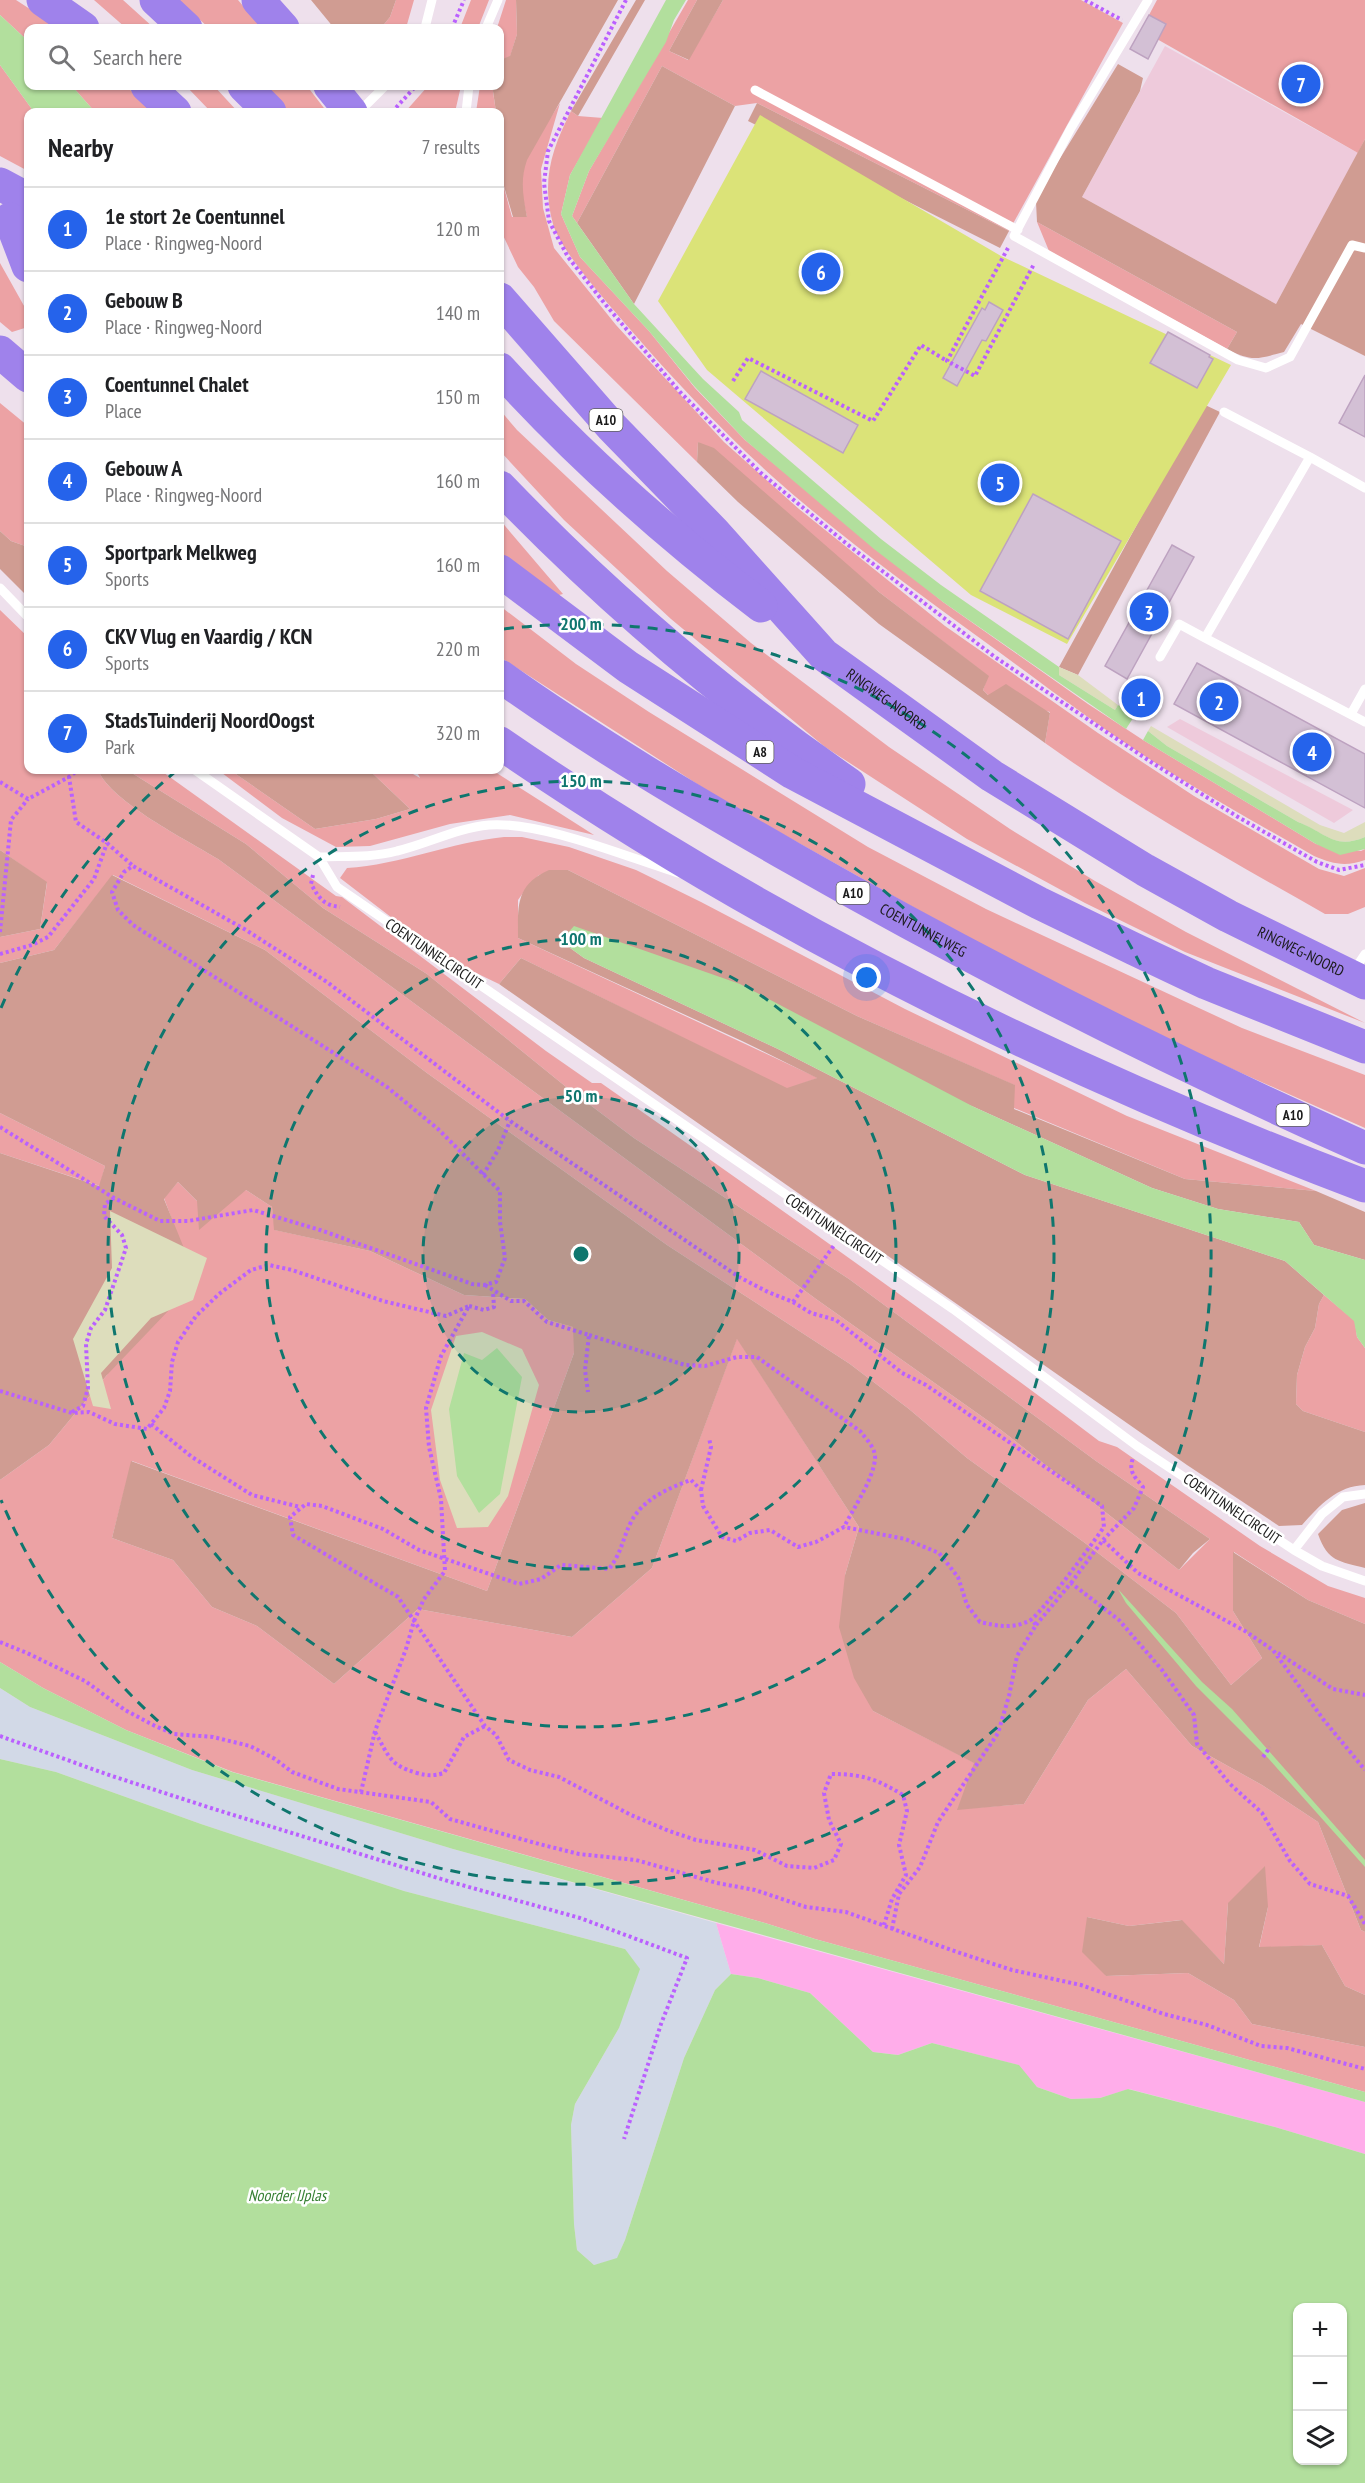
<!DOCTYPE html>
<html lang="en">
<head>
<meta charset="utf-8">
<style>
	:root { --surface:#fff; --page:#f6f6f6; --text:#202124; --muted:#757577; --line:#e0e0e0; --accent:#2563eb }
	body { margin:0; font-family:"PT Sans Narrow",sans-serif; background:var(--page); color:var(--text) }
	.controls { position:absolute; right:18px; bottom:18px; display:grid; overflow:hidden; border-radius:12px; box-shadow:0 2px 4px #0004 }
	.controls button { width:54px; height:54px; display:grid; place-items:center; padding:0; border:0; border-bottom:2px solid var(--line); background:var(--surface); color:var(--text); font:30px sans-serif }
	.you { position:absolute; left:867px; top:978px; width:21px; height:21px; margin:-15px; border:4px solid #fff; border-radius:50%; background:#1a73e8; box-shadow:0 0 0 9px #1a73e833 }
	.badge { display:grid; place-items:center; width:39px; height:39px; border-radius:50%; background:var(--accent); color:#fff; font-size:20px; font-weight:700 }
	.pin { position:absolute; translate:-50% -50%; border:3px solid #fff; box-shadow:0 2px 6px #0006 }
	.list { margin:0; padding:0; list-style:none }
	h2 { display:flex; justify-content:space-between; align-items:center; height:78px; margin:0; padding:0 24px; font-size:26px }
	h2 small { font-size:20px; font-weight:400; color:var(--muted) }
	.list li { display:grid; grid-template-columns:39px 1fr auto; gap:18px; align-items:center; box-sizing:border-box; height:84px; padding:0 24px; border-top:2px solid var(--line) }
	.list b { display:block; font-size:22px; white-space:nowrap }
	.list p { margin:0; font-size:20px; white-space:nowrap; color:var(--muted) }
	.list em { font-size:20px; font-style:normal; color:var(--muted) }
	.icon { flex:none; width:33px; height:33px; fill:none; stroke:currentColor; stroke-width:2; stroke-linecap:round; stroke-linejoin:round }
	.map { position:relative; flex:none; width:1365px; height:2483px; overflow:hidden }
	.search { position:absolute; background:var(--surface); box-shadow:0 2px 4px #0004; left:24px; top:24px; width:480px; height:66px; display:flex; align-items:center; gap:15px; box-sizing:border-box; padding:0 21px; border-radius:12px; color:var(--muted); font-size:22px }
	.panel { position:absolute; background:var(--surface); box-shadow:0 2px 4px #0004; left:24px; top:108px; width:480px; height:666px; border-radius:12px }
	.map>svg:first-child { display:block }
</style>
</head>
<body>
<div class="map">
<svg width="1365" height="2483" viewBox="0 0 1365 2483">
	<rect width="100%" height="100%" fill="#eee0ec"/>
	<path fill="#d2d9e7" d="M0,1688l30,19 162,63 261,79 263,74 15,51 -16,16 -31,68 -59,182 -8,19 -23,6 -17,-15 -3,-26 -3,-99 4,-21 44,-76 6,-79 -221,-58 -203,-67 -145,-52 -56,-13z"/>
	<path fill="#eecadb" d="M1165,46l193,107 -82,151 -194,-107z
		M1180,719l173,91 -19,13 -167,-96z"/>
	<path fill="#eca2a4" d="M0,0h16l43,28h-31v13l-28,-26z
		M94,0h29l31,28h-28z
		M178,0h60l24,28h-53z
		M396,0h18l-8,28h-25l9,-11z
		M471,0h18l-11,28h-18z
		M506,0h10l1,34 -7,23 -10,3v3v-35h-3z
		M688,0h9l-28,51 19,9 35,-60h358l42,23 -114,208 -252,-128 -22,3 -73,-40 -85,157 -5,-7 17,-45z
		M1157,0h208v139l-7,14 -217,-123z
		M0,65l34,47h-6v59l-28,-15z
		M72,86h54l28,26h-59z
		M186,86h28l24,26h-27z
		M263,86h44l20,26h-40z
		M428,86h33l-6,26h-50z
		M480,86h14l-1,6 3,20h-20z
		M560,103l-19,66 2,39 11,40 62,77 108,117 75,67 146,117 153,107 96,63 125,73 25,7 21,-8v39l-17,7h-23c-95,-54 -191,-107 -280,-171l5,-31 -62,-17 -5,-5 5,-14 -109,-84 -181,-150 -1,20 -143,-141 -20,-34 -16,-20 -18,-38v-56l12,44h15c-3,-14 -7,-28 -5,-43 5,-25 25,-50 38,-71z
		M571,111l7,5 25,2 -33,57 -9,39 19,43 69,74 46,57 50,52 198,162 145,102 55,36 173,104 45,7 4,-2v11c-20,7 -32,4 -51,-4 -47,-27 -95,-54 -141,-82 -60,-37 -117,-80 -174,-122 -77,-56 -155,-112 -226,-175 -52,-47 -99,-97 -144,-149 -20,-24 -68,-76 -76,-104 -12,-44 -1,-75 18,-113z
		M1037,222l200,110 -10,17 -178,-98z
		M0,263l28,50v14l-16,5 -12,-10z
		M0,403l28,23v121l-17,-6 -11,-10z
		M500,410l17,20 150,141 84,72 138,104 121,82 85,52 91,51 179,91 -180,-71 -100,-49 -118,-64 -142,-92 -154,-128 -107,-99 -64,-69z
		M500,520l63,74 -16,4 -47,-42z
		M500,606l76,58 73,48 219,135 118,62 256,119 123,47v53l-153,-68 -199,-97 -291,-163 -222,-143z
		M0,610l28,27v133h70c13,32 89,70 120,89l598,440 185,131 178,140 31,-31 -114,-78 -247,-182 -215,-141 -69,-52 -138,-112 -104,-66 -77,-64 -119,-74h33l176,126 6,1 204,154 46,32h9c168,118 335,235 498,358l18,6 143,99 68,40 37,12v26l-57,-24 -74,-48 -1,59 29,47 -31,27 -55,-72 -91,-70 -118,-85 -58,-49 -59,-45 -183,-119 -240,-172 -162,-123 -152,-75 -59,75 -54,13v-26l40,-8 7,-46 -47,-33z
		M218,770h12l85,59 61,-10 34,-10 -41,-39h37l14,8 -4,-8h76l102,65 -84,-20 -60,9 -80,22 -34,1 -54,-29z
		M504,837h18l47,10 67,23 65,32 204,107 222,107 189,75 -131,-12 -171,-71v-23l-157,-69 -289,-146 -29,5 -11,11 -10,14v38l300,140 -31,11 -266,-131 -22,26 -56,-27 -103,-79 7,-10c53,-3 104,-26 157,-31z
		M0,1113l105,53 -5,20 -100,-33z
		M178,1182l19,19 49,-11 26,17 3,23 95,21 94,44 61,4 23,21 26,7v26l-87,238 -355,-130 -20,77 61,22 39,47 45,19 77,58 84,-75 154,28 80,-69 85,-230 122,189 -14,48 28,136 102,52 -17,46 66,-5 64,-104 38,-31 66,77 70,39 56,37 43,108 4,2v63l-20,-9 -23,-41 -63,3 9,-41 -40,-4 -4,61 -43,-44 -52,6 -42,-9 19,59 82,-3 46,27 18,24 113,23v45l-550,-153 -50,-16 -532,-151 -107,-42 -83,-42 -43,-26v-182l49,-35 58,-70 67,-150 -10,-27z
		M1324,1295l31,26 2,16 8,11v84l-62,-21 -7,-7 1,-29 8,-28 10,-19 4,-24z"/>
	<path fill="#d09c92" d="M311,0h85l-6,17 -9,11h-47z
		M516,0h102l-91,160c-7,20 -4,36 0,57h-14l-13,-44v-61h-4l-3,-21 1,-5h6v-26l10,-4 7,-22z
		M636,0h9l-67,116 -7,-5z
		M697,0h26l-34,60 -20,-9z
		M1118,64l25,14 -3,13 -58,106 194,107 89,-165v217l-64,-32 -17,28c-27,7 -32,10 -57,-3l10,-17 -200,-110 -1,-20 4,-11z
		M662,66l73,40 -101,198 -57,-81z
		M757,103l252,128 -9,17 -252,-127z
		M1203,404l17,8 -142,263 -19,-8z
		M698,442l16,6 165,144 110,84 -6,14 5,5 18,-11 44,29 -5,30 -166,-119 -141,-122 -41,-40z
		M0,531l11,10 17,6v50l-28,-28z
		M98,770h29l119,74 77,64 104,66 138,112 69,52 215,141 247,182 114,78 -17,14 -14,17 -178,-140 -185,-131 -598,-440c-31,-19 -107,-57 -120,-89z
		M230,770h139l41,39 -34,10 -61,10z
		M0,850l47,32 -7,47 -40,8z
		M549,870h19l289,146 158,69 -1,24 171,70 131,12 49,21v48l-51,-15 -15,-23 -81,-13 -66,-21 -178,-81 -408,-162 18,13 194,91 247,126 260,86 39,34 -5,9 -4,24 -10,19 -8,28 -1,29 7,7 62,21v53c-28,1 -45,20 -63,40l-23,1 -92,-61 -688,-481 22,-26 266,130 30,-10 -75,-37 -224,-103c0,-31 -3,-53 31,-68z
		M112,875l153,75 162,123 240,172 183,119 59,45 58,49 118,85 91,70 55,72 31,-27 -29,-47v-59l75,48 57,24v308l-4,-2 -43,-108 -56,-37 -70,-39 -66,-77 -38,31 -64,104 -67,6 17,-47 -101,-52 -19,-33 -15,-51 6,-52 14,-48 -122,-188 -85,229 -80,69 -154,-28 -84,75 -77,-58 -45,-19 -39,-47 -61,-22 19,-77 356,130 87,-238 -1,-26 -25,-7 -23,-21 -61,-4 -94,-44 -96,-21 -2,-23 -26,-17 -47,40 -2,-29 -19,-19 -14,17 22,54 5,34 -84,88 -58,70 -49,35v-327l99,33 6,-20 -105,-53v-150l54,-13z
		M1365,1503v65c-26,-7 -37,-6 -47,-34l24,-24z
		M1265,1866l3,41 -9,40 63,-2 23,41 20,9v52l-113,-23 -18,-24 -46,-27 -82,3 -24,-24 5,-35 42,9 53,-6 42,44 4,-61z"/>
	<path fill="#ddddbc" d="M1059,667l19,8 40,30 -3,5 -56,-35z
		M1151,726l169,99 24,8 21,-11v15c-31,13 -39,-4 -67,-15l-131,-76 -19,-15z
		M110,1211l97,47 -14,42 -42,18 -50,55 10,36 -18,-3 -20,-67 39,-71z
		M482,1332l40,17 17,36 -31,111 -20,31 -31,1 -17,-48 -9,-70 25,-74z"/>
	<path fill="#ffadea" d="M716,1923l649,179v52l-90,-27 -146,-38 -29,9 -29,1 -34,-12 -19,-22 -86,-22 -34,12 -25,-3 -63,-59 -52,-15 -27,-4z"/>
	<path fill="#dbe378" d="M760,115l241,141 230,109 -164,279 -96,-49 -264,-225 -49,-69z"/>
	<path fill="#b2df9d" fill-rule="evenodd" d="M666,0h20l-12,20 -8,22 -77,129 -17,45 62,88 69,75 36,33 3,8 139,119 60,46 118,82v8l56,35 3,-5 17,10 -9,14 -183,-127 -69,-53 -129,-109 -51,-54 -45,-55 -69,-74 -19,-43 9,-39z
		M0,15l28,26v45h44l23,26h-61l-34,-47z
		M1148,731l19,15 131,76c29,11 36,28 67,15v12l-25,6 -24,-11 -173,-104z
		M574,926l166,58 234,123 178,81 66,21 81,13 15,23 51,15v88l-8,-11 -3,-16 -69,-60 -260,-86 -247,-126 -194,-91 -18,-13 -1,-9z
		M497,1348l25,29 -22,117 -21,19 -22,-37 -8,-67 15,-56 18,7z
		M1118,1589l84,93 30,27 133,151v7l-97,-109 -72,-72 -70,-83z
		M0,1662l43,26 83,42 106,42 533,151 50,16 550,153v10l-912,-253 -261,-79 -162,-63 -30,-19z
		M0,1759l56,13 145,52 203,67 221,58 15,20 -21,59 -44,76 -4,21 3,99 3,26 17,15 23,-7 8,-18 59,-182 31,-68 16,-16 27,4 52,15 63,59 25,3 34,-12 87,22 18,22 34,12 29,-1 28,-9 147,38 90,27v329h-1365zM1298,2308h44v152h-44z"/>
	<path fill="#d3c0d5" stroke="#bda2c0" stroke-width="1.5" d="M1149,15l17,9 -18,35 -18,-10z
		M989,302l14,8 -17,31 -4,-1 -25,46 -14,-8 39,-70 3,2z
		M1168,332l42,23 -1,2 4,2 -16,29 -47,-25z
		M761,371l97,54 -15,28 -98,-54z
		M1365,375v62l-26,-14z
		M1033,494l88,47 -53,98 -88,-48z
		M1172,545l22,12 -67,122 -22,-13z
		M1197,663l168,91v54l-191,-104z"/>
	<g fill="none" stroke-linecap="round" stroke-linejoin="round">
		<path stroke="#ba60ff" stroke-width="4" stroke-dasharray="3 3" stroke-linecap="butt" d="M626,0l-78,151 -4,32 5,38 19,36 37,47 75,88 81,81 86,71 148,113 156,105 87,55 79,45 22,8 26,-5
			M1085,0l37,20
			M452,28l12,-28
			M392,112l24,-26
			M1008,248l-61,113 28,15 59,-112
			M733,381l15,-23 125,63 48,-76 26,16
			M70,770l-1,7 7,45 31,21 26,23
			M0,782l28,17 41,-22 9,-7
			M313,875l-2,9c8,14 12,21 29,23
			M0,932l11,-112 17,-21
			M0,954l32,-9 16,-8 46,-58 13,-36
			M0,1127l114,71 46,23h28l65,-11 67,20 152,54 12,1 12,-3 9,-24 -5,-36v-31l-62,-62 -51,-42 -254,-162 -15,-15 -6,-18 12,-20 9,-6 113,64 81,52 183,139 229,156 29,15 25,10 18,11 25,7 66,53 24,12 176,121 2,21c-10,14 -64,89 -75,94 -17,8 -31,5 -49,1l-13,-17 -9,-28 -19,-24 -34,-14 -61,-12 -28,15 -18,5 -28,-17 -20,3 -14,8 -14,-4 -19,-31 -2,-16 -10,-10c-23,8 -49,20 -60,42 -9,18 -9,30 -22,47l-48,-4 -20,14 -22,5 -100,-34 -36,-21 -61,-23 -16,-2 -16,13 3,18 105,62 87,129 11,9 13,25 21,10 29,7 72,38 38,16 27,9 59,10 32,16 27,2 20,-8 7,-16 -12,-24 -5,-27 7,-19c31,0 46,5 72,21l4,16 -8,34 7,30 -14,24 -8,26
			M483,1175l15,-25 12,-29
			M485,1285l26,16h13l23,21 42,13 -4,35 3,22
			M793,1302l42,-58
			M469,1306l15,4 10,-3 -1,-15
			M589,1335l96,30 20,1 32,-9h20l103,74c6,8 16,17 15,28 -2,21 -22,50 -31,68
			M0,1391l72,22 17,-1 26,12 32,5 17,-21 6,-17 2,-29 6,-20 18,-26 23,-22 32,-24 18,-5 23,5 91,31 63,15 23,-10 -28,50 -15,52 3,39 12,52 4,72 -21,28 -10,22 -8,28 -31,82 -14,61
			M72,1412l11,-6 5,-18 -2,-44 5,-16 14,-18 21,-62 -4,-13 -18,-19 1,-12 9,-6
			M151,1424l41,33 60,38 48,12
			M701,1490l10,-43 -2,-9
			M1103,1540l31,-32 9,-21c-8,-10 -15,-15 -10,-29
			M1071,1583l32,-43 35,33 107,58 28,19 50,69 42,51
			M1036,1625l35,-42 48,37 43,50 32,45 3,29 33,40 32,29 28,48 20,23 38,12 17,28
			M0,1642l27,11 58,28 40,29 30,16 19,8 39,3 37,9 25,13 17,13 46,17 93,13 19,17 89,25 40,10 57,6 81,23 38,7 51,17 40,5 111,40 55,18 69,15 83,29 43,11 54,21 26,2 78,21
			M1278,1653l55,36 32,6
			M375,1732c14,24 14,33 42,41 11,3 16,3 27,0l20,-36 21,-11
			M0,1736l112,40 102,33 237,73 129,36 107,40 -26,66 -37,115
			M1263,1757l7,-10
			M892,1929l7,-35 21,-27 18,-45 60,-89 11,-37 8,-40 19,-31 -4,-5"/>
		<path stroke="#fff" stroke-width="9" d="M1148,0l-77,128 -57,108 224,124 28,8 24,-11 62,-112 13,3
			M425,28l7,-28
			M486,28l12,-28
			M755,90l263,140
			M359,112l26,-26
			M466,112l3,-26
			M1224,412l86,45
			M0,588l28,29
			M1205,638l160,84
			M1160,657l19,-33 26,14 105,-181 55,31
			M1351,714l14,-25
			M195,770l124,87 18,30 616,422 184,137 157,104 28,16 43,15
			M319,857c26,-1 52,1 78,-6 30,-7 60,-23 92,-26 52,-4 138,32 189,48
			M1353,972l12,-18
			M1294,1550l28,-36 21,-17 22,-3"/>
		<g stroke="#9f82eb" stroke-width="33">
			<path d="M43,0l40,28"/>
			<path d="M156,0l30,28"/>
			<path d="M258,0l25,28"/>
			<path d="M147,86l28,26"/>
			<path d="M244,86l26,26"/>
			<path d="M330,86l21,26"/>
			<path d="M0,184l28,15"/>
			<path d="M10,219l18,47"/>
			<path id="s1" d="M500,299l111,127 103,106 110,123 168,121 153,94 83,46 137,67"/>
			<path d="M0,352l28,24"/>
			<path d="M500,369c79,87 168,166 261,237"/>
			<path d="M500,487c106,110 223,210 349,297"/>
			<path d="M500,571l128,96 165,106 246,130 95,46 72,34 159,64"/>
			<path id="s2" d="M500,676c94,67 194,126 294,183 186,106 376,202 571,289"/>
			<path d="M500,743c267,184 562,328 865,443"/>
		</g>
	</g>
	<circle cx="581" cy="1254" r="158" fill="#0f766e" fill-opacity=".12"/>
	<g fill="none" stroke="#0f766e" stroke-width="3" stroke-dasharray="10 8">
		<circle cx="581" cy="1254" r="158"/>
		<circle cx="581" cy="1254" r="315"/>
		<circle cx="581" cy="1254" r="473"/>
		<path d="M1 1008A630 630 0 0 1 176 771M504 629A630 630 0 1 1 1 1500"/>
	</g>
	<g text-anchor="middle" stroke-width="5" stroke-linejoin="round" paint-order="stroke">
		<g fill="#fff" stroke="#5f5f5f" stroke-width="1.5">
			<rect x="589.5" y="409" width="33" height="22" rx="4.5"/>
			<rect x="746.5" y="741" width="27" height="22" rx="4.5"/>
			<rect x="836.5" y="882" width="33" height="22" rx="4.5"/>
			<rect x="1276.5" y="1104" width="33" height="22" rx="4.5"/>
		</g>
		<g font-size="14" font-weight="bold" fill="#1b1b1b">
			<text x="606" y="425">A10</text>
			<text x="760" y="757">A8</text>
			<text x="853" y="898">A10</text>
			<text x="1293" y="1120">A10</text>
		</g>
		<g font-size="15" fill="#1b1b1b" stroke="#fff">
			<text dy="5" stroke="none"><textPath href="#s1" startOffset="558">RINGWEG-NOORD</textPath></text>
			<text dy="5" stroke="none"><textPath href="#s2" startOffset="494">COENTUNNELWEG</textPath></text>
			<text dy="5" stroke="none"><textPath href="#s1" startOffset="1044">RINGWEG-NOORD</textPath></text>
			<text transform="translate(434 954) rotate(34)" y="5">COENTUNNELCIRCUIT</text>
			<text transform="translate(834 1229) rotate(34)" y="5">COENTUNNELCIRCUIT</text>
			<text transform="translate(1232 1509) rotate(34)" y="5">COENTUNNELCIRCUIT</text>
		</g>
		<g font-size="16" font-style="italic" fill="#378034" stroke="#fff">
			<text x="287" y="2201">Noorder IJplas</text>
		</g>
	</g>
	<circle cx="581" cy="1254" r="9" fill="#0f766e" stroke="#fff" stroke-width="3"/>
	<g font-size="18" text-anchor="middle" font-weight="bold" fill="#0f766e" stroke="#fff" stroke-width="5" stroke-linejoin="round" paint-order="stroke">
		<text x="581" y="630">200 m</text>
		<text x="581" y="787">150 m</text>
		<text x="581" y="945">100 m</text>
		<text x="581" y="1102">50 m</text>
	</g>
</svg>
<div class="controls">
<button>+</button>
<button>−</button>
<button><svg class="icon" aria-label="layers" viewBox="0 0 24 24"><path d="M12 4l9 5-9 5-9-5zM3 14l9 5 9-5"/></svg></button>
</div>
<div class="you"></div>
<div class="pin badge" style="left:1141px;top:698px">1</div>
<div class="pin badge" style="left:1219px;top:702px">2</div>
<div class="pin badge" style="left:1149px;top:612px">3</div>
<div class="pin badge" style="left:1312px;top:752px">4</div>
<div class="pin badge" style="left:1000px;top:483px">5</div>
<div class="pin badge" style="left:821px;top:272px">6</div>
<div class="pin badge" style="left:1301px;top:84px">7</div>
<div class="search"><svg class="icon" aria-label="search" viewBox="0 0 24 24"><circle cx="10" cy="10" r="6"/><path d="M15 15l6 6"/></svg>Search here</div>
<section class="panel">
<h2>Nearby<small>7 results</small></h2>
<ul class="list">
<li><span class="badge">1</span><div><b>1e stort 2e Coentunnel</b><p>Place · Ringweg-Noord</p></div><em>120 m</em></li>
<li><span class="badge">2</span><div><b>Gebouw B</b><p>Place · Ringweg-Noord</p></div><em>140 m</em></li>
<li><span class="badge">3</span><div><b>Coentunnel Chalet</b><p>Place</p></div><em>150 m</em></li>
<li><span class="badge">4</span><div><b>Gebouw A</b><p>Place · Ringweg-Noord</p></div><em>160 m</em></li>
<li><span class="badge">5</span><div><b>Sportpark Melkweg</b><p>Sports</p></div><em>160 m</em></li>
<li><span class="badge">6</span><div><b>CKV Vlug en Vaardig / KCN</b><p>Sports</p></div><em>220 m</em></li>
<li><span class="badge">7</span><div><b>StadsTuinderij NoordOogst</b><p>Park</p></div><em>320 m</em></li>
</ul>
</section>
</div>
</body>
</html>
